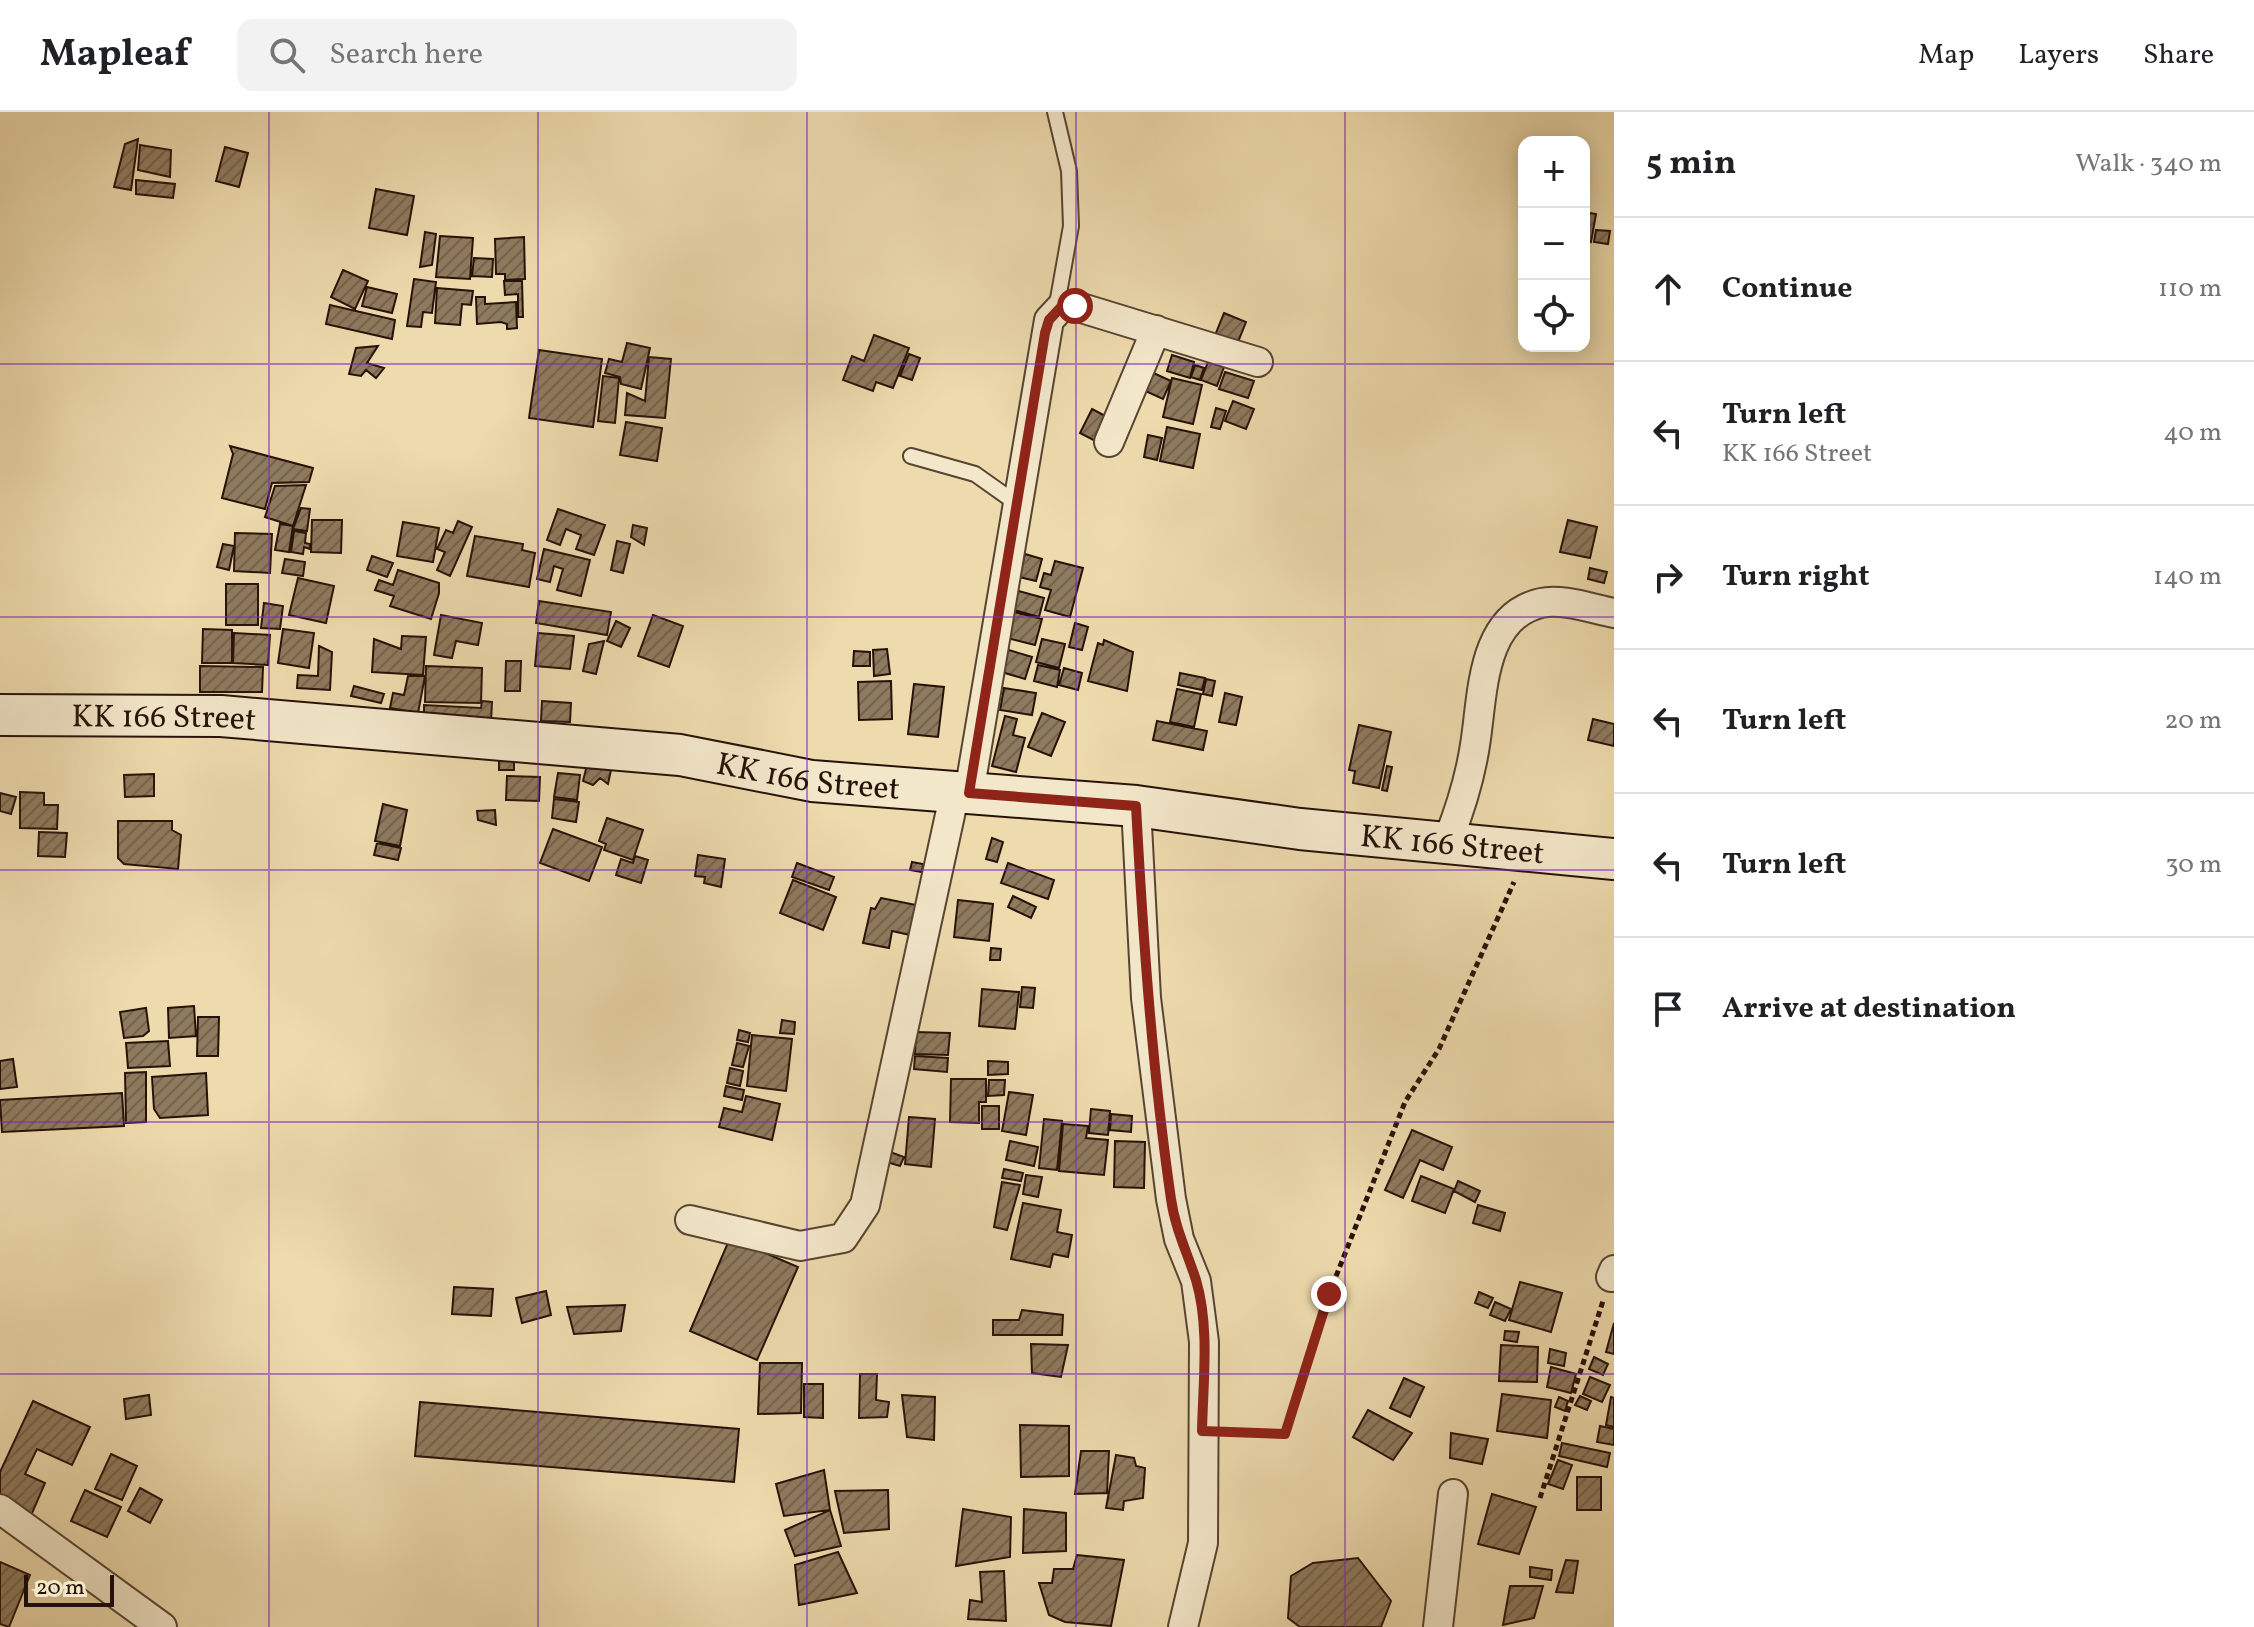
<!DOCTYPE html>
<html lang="en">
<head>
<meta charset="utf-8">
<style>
	:root { --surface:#fff; --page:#f2f2f2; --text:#202124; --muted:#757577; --line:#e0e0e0 }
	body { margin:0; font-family:Vollkorn,serif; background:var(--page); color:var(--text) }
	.controls { position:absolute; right:24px; top:24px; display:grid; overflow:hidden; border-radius:16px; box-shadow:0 4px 20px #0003 }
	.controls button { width:72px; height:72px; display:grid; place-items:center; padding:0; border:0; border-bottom:2px solid var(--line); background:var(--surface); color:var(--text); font:40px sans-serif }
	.scale { position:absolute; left:24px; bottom:20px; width:90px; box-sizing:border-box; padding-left:8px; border:4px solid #271209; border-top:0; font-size:22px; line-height:28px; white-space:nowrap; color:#271209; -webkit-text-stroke:6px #f3e7ca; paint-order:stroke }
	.stop { position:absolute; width:24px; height:24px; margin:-18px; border:6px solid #8f2418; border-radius:50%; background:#fff }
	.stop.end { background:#8f2418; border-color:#fff; box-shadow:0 2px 8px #0008 }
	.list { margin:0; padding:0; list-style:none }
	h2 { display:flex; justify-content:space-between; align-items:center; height:104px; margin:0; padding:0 32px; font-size:34px }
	h2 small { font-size:26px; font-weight:400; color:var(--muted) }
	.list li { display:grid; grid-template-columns:52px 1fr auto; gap:24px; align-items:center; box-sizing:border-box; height:144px; padding:0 32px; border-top:2px solid var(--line) }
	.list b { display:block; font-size:30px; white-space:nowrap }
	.list p { margin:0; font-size:26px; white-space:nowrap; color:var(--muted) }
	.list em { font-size:26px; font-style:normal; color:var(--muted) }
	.icon { flex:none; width:44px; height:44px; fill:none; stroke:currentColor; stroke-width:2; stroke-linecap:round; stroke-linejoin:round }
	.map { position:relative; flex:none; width:1614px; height:1515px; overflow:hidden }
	header { display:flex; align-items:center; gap:48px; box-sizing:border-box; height:112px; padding:0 40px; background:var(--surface); border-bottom:2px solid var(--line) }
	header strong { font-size:38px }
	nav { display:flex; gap:44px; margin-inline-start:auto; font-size:28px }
	.search { width:560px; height:72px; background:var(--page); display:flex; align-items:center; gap:20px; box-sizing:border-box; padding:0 28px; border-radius:16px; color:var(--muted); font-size:30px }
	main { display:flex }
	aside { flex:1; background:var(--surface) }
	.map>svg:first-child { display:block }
</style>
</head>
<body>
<header>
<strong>Mapleaf</strong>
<div class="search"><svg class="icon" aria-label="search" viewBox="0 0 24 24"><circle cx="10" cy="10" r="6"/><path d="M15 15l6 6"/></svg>Search here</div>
<nav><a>Map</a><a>Layers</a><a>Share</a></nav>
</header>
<main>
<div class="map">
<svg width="1614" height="1515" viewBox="0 0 1614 1515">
	<defs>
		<pattern id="building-hatch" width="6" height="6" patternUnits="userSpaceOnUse" patternTransform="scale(2)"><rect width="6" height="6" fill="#8e7a5e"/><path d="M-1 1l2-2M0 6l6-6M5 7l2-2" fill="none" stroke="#74634c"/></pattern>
	</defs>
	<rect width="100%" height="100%" fill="#eddaad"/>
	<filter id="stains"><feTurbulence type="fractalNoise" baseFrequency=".0025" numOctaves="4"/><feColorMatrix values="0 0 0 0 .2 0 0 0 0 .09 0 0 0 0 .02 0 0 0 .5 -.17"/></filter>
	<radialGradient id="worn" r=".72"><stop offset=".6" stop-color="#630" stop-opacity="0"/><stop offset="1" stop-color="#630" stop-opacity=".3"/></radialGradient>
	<path fill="url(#building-hatch)" stroke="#271209" stroke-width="2" d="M138,27l-7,51 -17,-3 11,-43z
		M140,33l31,5 -1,27 -32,-7z
		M225,35l23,6 -9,34 -23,-6z
		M136,68l39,4 -2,14 -37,-4z
		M376,77l38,7 -7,39 -38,-7z
		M1584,100l12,2 -5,28 -7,-1z
		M1596,118l14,1 -2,13 -14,-2z
		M425,120l11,2 -4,31 -12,2z
		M440,124l33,2 -3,41 -34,-2z
		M524,125l1,42 -20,1v-6h-9l-1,-35z
		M474,146l19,1 -1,18 -20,-1z
		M343,158l25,11 -13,28 -24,-12z
		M414,167l22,3 -4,31 -9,-1 -2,15 -14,-1z
		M504,169h18l1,36h-5v-23l-13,1z
		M367,175l30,7 -5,19 -30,-7z
		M437,176l36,3 -2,14 -9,-1 -2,21 -25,-2z
		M476,185h9v7l31,-2 1,26 -10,1v-5l-6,-2 -24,2z
		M330,193l65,15 -3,19 -66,-15z
		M1224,201l22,9 -12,30 -22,-9z
		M874,223l35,13 -16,40 -17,-6 -3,9 -30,-11 9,-24 12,5z
		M627,231l23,5 -9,41 -20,-5 -1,-7 -15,-4 4,-14 13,3z
		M378,234l-11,17 17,5 -8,10 -10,-8 -5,6 -12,-2 7,-26z
		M539,238l63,9 -9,68 -64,-9z
		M909,242l11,4 -8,22 -12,-4z
		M1172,243l22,7 -4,16 -23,-7z
		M649,245l22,2 -6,59 -40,-3 2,-22 18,8z
		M1208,250l16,5 -7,19 -16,-6z
		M1195,253l9,3 -4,12 -9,-3z
		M1149,259l22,10 -8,18 -22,-10z
		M1225,260l29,9 -6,17 -29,-9z
		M603,264l16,2 -4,45 -17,-2z
		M1172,266l30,7 -9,39 -30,-7z
		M1233,289l21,8 -8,20 -21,-8z
		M1216,296l10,3 -6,18 -9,-2z
		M1092,297l21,11 -12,24 -21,-11z
		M626,310l36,6 -5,33 -37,-6z
		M1167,315l33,7 -7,34 -33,-7z
		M1148,323l14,3 -5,22 -13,-3z
		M230,334l83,22 -4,14 -37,1 -7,26 -43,-11 11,-44z
		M306,373l-13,41 -28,-9 10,-31z
		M301,396l9,1 -3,22 -14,-2z
		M558,397l47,16 -11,30 -18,-6 5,-14 -15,-6 -6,16 -13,-5z
		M312,408h30l-1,33 -30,-1z
		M1568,408l29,7 -7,31 -30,-6z
		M458,409l14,6 -22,49 -13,-6 8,-18 -8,-3 9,-19 7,3z
		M403,410l36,6 -6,34 -36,-6z
		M280,412l13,2 -4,26 -14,-2z
		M633,413l14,3 -3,17 -13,-8z
		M294,419l12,2 -1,10 5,1v5l-6,-2 -1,7 -12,-2z
		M235,421l37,1 -2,39 -36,-2z
		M475,424l48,8 -1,6 13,3 -6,34 -62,-11z
		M617,429l13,3 -7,29 -12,-3z
		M223,432l11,2 -5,24 -12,-3z
		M544,437l46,11 -9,36 -24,-6 6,-21 -9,-3 -4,16 -13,-3z
		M1025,442l17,5 -6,22 -17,-4z
		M372,444l21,7 -6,14 -20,-7z
		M285,447l20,3 -2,14 -21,-3z
		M1055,449l28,7 -13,49 -25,-7 6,-20 -11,-3 4,-14 7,2z
		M1590,456l17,4 -3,11 -16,-4z
		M398,458l41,13v10l-8,26 -41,-13 4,-10 -19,-6 4,-10 14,5z
		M298,466l36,8 -8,37 -37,-8z
		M226,472h32v41h-32z
		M1015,478l29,8 -5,19 -29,-8z
		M539,489l72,11 -4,23 -71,-12z
		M264,491l19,3 -3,23 -19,-1z
		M1010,499l32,8 -7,26 -32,-8z
		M441,503l41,8 -4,22 -22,-4 -4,17 -18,-3z
		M653,503l30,11 -14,41 -31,-11z
		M616,509l14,7 -9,19 -14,-6z
		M1075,511l13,4 -6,23 -13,-3z
		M203,517l29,1v33h-30z
		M283,517l31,4 -5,35 -31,-5z
		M234,521l36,2 -2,30 -35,-2z
		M538,521l36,3 -4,33 -35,-3z
		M402,524l24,1 -3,38 -51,-3 2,-33 27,10z
		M1042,527l23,5 -6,24 -23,-6z
		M1104,528l29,12 -6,39 -39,-10 10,-38 5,2z
		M604,529l-8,33 -13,-3 6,-27z
		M319,534l13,6 -2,38 -33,-2 1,-13 20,1z
		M1002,536l30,9 -7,22 -30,-9z
		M887,537l3,25 -16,2 -1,-26z
		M854,539l16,1v14h-17z
		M506,549h15l-1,30h-15z
		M1038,553l22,5 -3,17 -23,-6z
		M200,554l63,1 -1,25h-62z
		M426,554l56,2 -1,35 -56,-1z
		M1064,556l18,5 -4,17 -19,-5z
		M1180,561l25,5 -3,12 -24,-5z
		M408,564h17l-7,37 -28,-5 3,-15 11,2z
		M1206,567l9,2 -3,15 -9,-2z
		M891,569l1,38 -33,1 -1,-38z
		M914,572l30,3 -6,50 -30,-3z
		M354,574l30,8 -3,9 -30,-7z
		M1004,576l32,5 -4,22 -32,-5z
		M1177,577l24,5 -7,33 -24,-5z
		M1225,581l17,4 -6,28 -17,-3z
		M482,589l10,1 -1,20 -67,-4v-13l57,3z
		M542,589l29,2 -1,19 -29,-1z
		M1042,601l23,9 -14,34 -23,-9z
		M1005,604l12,3 -4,16 12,3 -9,34 -24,-6z
		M1593,607l21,5v22l-26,-6z
		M1157,609l50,10 -4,19 -50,-10z
		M1359,613l32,7 -12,56 -26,-5 2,-12 -6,-1z
		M499,649h15v9h-15z
		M587,653l24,5 -3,14 -8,-6 -7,7 -10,-4z
		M1387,654l5,1 -5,24 -5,-1z
		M558,661l22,2 -3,25 -23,-3z
		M154,662v22l-29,1 -1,-22z
		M507,664l33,1 -1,24 -33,-1z
		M20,680l24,1v12h14l-1,24 -37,-1z
		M0,681l16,4 -5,17 -11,-3z
		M554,687l25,3 -3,20 -24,-4z
		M383,692l24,6 -7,36 -25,-5z
		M495,698l1,15 -18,-5 -1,-9z
		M607,706l36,12 -10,30 -29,-10 2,-6 -7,-3z
		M118,709h54v9l9,5 -3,34 -54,-5 -6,-6z
		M553,717l49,18 -13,34 -49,-18z
		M39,720l28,1 -2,24 -27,-1z
		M992,726l11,4 -6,20 -11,-3z
		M377,731l24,5 -3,12 -24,-5z
		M698,743l27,4 -4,28 -17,-4 1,-6 -10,-1z
		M635,744l13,4 -7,23 -25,-8 5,-16 12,4z
		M912,750l11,2 -1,8 -12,-2z
		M797,751l37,14 -5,13 -37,-13z
		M1008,751l46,17 -6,19 -47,-16z
		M793,768l43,17 -13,33 -43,-17z
		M1013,784l23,11 -5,11 -23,-11z
		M881,786l35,7 -6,30 -18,-4 -3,17 -26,-5 8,-35 4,1z
		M958,788l35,4 -4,37 -35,-4z
		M991,836l10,1 -1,11h-10z
		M1022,875l13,1 -2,20 -13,-1z
		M982,877l37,3 -4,37 -36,-3z
		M194,894l2,30 -27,2 -1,-30z
		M146,896l3,23 -6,5 -19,2 -4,-26z
		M198,905h21l-1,39h-21z
		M782,908l13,2 -1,12 -14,-1z
		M739,918l11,3 -2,9 -11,-2z
		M916,920l34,1 -2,22 -33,-1z
		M752,923l40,4 -6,52 -39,-5z
		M168,929l2,25 -42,2 -2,-25z
		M737,931l12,3 -6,21 -11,-2z
		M915,944l33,2 -1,14 -33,-3z
		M13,947l4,28 -17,2v-28z
		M988,949l20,1v12l-20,1z
		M730,956l13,3 -3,15 -13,-3z
		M146,960v50l-20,1 -1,-50z
		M206,961l2,42 -48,3 -6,-9 -2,-32z
		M951,967h35v23h-7v21l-29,-1z
		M989,968h16l-1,15 -16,1z
		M726,974l18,4 -2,10 -18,-4z
		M1009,980l24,3 -7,40 -24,-4z
		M122,981l2,33 -122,6 -2,-32z
		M746,984l34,8 -8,36 -53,-13 5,-19 18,4z
		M982,994h17v23h-17z
		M1091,997l19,2 -2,24 -19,-2z
		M1111,1002l21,2 -1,16 -21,-2z
		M909,1005l26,2 -4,48 -26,-3z
		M1044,1007l18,2 -5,49 -18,-2z
		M1063,1012l25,2 -2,12 22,2 -4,35 -45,-4z
		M1412,1018l40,17 -9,23 -23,-10 -17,38 -18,-8z
		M1010,1029l28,6 -4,19 -28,-6z
		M1115,1029l30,1 -1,46 -30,-1z
		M890,1040l14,5 -4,9 -13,-4z
		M1004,1057l19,4 -2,8 -19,-3z
		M1026,1063l16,2 -4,20 -15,-3z
		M1421,1064l33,13 -9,24 -33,-12z
		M1458,1069l22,10 -5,11 -21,-11z
		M1002,1070l18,3 -13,45 -13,-3z
		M1023,1091l38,7 -4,22 15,3 -4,22 -15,-3 -3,13 -39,-8z
		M1478,1093l27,8 -5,18 -27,-8z
		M730,1126l68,29 -41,93 -67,-29z
		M1520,1170l42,11 -11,39 -42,-12z
		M454,1175l39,2 -2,27 -39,-2z
		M546,1179l5,24 -29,8 -6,-25z
		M1479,1180l14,6 -5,10 -13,-5z
		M1495,1190l16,7 -6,12 -15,-6z
		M625,1193l-4,26 -47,3 -7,-27z
		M1022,1198l41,5 -1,20h-69v-15h26z
		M1614,1211v31l-8,-2z
		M1505,1219l14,1 -2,10 -13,-2z
		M1031,1232l37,1 -7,32 -29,-4z
		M1501,1233l37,2 -1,35 -38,-1z
		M1550,1237l16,4 -2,13 -16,-3z
		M1594,1245l14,7 -5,11 -14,-6z
		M760,1251h42l-1,50 -43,1z
		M1551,1255l25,7 -5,19 -24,-6z
		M860,1262h17l-1,26 13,2 -2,15 -28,1z
		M1590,1265l20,8 -8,17 -19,-8z
		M1404,1266l20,9 -14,30 -20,-9z
		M804,1272h19v34l-19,-1z
		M1502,1282l49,6 -4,38 -50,-7z
		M149,1283l2,20 -25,4 -2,-20z
		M902,1283l33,2 -1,43 -27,-3z
		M1580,1284l11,5 -4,9 -12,-5z
		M1559,1285l9,4 -3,10 -10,-4z
		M1611,1285l3,1v29l-8,-2z
		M33,1289l57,26 -18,38 -35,-16 -12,25 20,9 -15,35 -30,-14v-32z
		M420,1290l319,27 -5,53 -319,-26z
		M1368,1298l44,23 -19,27 -40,-23z
		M1020,1313l49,1v50l-48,1z
		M1600,1314l14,3v16l-17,-3z
		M1451,1321l37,6 -6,25 -32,-6z
		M1562,1331l48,10 -3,14 -48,-11z
		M1081,1339h28l-2,42 -32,1z
		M111,1342l26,12 -15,34 -27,-11z
		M1116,1343l18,3 2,8 9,2 -2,30 -19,3 -1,9 -17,-2z
		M1558,1348l14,5 -9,24 -15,-5z
		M824,1358l6,40 -46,6 -8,-32z
		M1577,1365h24v33h-24z
		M140,1376l22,12 -12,23 -22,-12z
		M85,1378l36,17 -14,30 -36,-16z
		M888,1378l1,39 -45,4 -9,-42z
		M1492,1382l44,13 -17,47 -41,-10z
		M963,1397l48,8 -1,40 -54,9z
		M1024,1397l42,4v38l-43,2z
		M830,1398l11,36 -46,10 -10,-26z
		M838,1440l19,41 -58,12 -4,-40z
		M1077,1443l47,5 -13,66 -46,-4 -16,-7 -10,-32h13l2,-14h19z
		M1358,1446l33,43 -10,26h-81l-12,-9 3,-42 22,-13z
		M1566,1448l12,1 -5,32 -17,-1z
		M0,1450l30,13 -21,52 -9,-3z
		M1530,1455l22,3 -1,10 -21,-3z
		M1004,1459l2,50 -38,-2 2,-19 12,2 -2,-30z
		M1510,1474h33l-9,32 -31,7z"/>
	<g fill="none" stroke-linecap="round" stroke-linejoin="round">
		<g stroke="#584432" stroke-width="18">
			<path id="lane" d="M1055,0l14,59 2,55 -15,84
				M911,344l64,18 41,29"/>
		</g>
		<g stroke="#584432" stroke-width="32">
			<path id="street" d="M1109,330l47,-112
				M969,681l80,-473 14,-15 12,1 183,56
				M1136,694l10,192 25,201 8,40 17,42 8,61 -1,201 -20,84
				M1448,728c12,-30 22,-62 27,-95 8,-48 5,-128 66,-142 21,-5 52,6 73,10
				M690,1108l110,26 43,-8 22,-33 90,-413
				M1611,1165l3,-7
				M0,1397l162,118
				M1438,1515l15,-133"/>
		</g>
		<g stroke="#271209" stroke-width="44">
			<g id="secondary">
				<path id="s1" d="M0,603l221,1 459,39 132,26 324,25 164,23 314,30"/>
			</g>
		</g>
		<path stroke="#271209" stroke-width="5" stroke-dasharray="6 4" stroke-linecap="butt" d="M1231,1320l54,2 44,-140 76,-192 34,-53 75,-167
			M1540,1386l63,-197"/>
		<use href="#lane" stroke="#f3e7ca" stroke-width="14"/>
		<use href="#street" stroke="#f3e7ca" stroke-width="28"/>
		<use href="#secondary" stroke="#f3e7ca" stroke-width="40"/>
	</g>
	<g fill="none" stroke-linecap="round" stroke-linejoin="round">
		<path stroke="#8f2418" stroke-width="10" d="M1075,194l-12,-1 -14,15 -4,13 -76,460 167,13c7,131 16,262 35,393 4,29 16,53 25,81 14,47 7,102 6,151l83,3 44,-140"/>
	</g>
	<path fill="none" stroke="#7b2cbf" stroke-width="2" stroke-opacity="0.55" d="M269,0v1515M538,0v1515M807,0v1515M1076,0v1515M1345,0v1515M0,252h1614M0,505h1614M0,758h1614M0,1010h1614M0,1262h1614"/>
	<g text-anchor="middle" stroke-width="8" stroke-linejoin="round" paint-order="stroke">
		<g font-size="32" fill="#271209" stroke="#f3e7ca">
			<text dy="11" stroke="none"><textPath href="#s1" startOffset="164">KK 166 Street</textPath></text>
			<text dy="11" stroke="none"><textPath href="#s1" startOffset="812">KK 166 Street</textPath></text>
			<text dy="11" stroke="none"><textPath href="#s1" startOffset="1460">KK 166 Street</textPath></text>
		</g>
	</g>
	<rect width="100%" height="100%" filter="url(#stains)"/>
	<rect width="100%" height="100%" fill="url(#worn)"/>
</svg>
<div class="controls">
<button>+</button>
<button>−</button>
<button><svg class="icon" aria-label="locate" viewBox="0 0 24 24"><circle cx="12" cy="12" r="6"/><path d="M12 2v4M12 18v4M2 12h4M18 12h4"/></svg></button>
</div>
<div class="scale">20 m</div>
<div class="stop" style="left:1075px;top:194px"></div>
<div class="stop end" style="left:1329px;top:1182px"></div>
</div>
<aside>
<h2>5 min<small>Walk · 340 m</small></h2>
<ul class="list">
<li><svg class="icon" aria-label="ahead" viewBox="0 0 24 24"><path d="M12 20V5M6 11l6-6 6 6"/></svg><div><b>Continue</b></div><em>110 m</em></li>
<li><svg class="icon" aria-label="left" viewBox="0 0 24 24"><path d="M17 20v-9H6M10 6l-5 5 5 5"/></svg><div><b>Turn left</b><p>KK 166 Street</p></div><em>40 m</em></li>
<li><svg class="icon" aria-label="right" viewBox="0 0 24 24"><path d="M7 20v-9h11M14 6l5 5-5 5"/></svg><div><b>Turn right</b></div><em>140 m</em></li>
<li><svg class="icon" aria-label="left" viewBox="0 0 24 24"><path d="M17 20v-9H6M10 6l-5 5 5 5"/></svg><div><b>Turn left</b></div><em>20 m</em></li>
<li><svg class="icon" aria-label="left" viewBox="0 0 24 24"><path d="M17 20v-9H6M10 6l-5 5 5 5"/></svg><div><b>Turn left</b></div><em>30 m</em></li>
<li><svg class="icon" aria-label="arrive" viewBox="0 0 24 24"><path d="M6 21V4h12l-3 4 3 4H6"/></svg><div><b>Arrive at destination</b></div></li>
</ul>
</aside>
</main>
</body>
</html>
